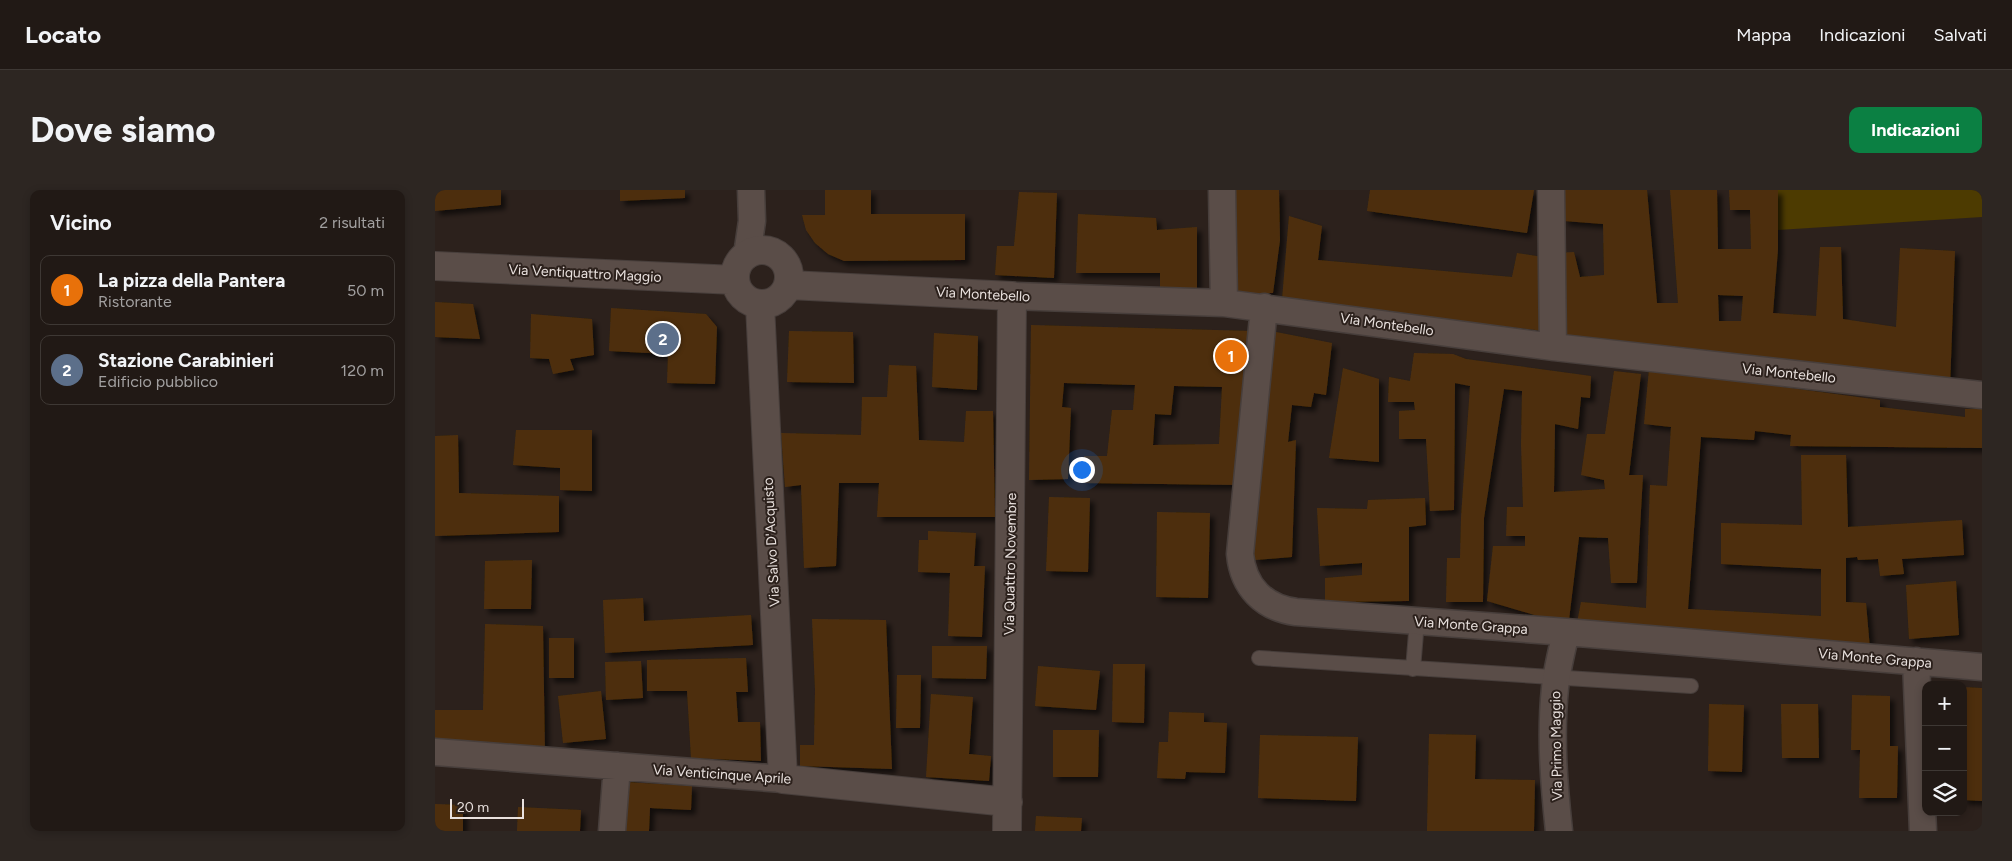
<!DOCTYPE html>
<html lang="it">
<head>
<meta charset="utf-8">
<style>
	:root { --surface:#211915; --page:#2d2622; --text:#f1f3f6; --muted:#a2a0a0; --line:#3e3834; --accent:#0b8043 }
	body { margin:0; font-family:Figtree,sans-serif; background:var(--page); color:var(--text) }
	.controls { position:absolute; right:15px; bottom:15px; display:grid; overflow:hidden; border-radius:10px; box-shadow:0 2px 8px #0003 }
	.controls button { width:45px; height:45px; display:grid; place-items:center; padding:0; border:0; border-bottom:1px solid var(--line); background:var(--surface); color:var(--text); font:25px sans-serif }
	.scale { position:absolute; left:15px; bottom:12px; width:74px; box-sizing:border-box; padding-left:5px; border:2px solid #e9e1de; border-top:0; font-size:14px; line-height:18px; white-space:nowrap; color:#e9e1de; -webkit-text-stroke:4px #2c211c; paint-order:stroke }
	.you { position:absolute; left:646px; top:279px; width:18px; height:18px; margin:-12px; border:4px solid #fff; border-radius:50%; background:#1a73e8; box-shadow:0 0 0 8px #1a73e833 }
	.badge { display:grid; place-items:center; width:32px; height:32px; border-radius:50%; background:var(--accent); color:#fff; font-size:16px; font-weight:700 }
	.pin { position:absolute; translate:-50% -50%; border:2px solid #fff; box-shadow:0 1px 5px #0006 }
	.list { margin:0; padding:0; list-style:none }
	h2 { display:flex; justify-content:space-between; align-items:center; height:65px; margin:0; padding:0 20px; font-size:21px }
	h2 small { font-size:16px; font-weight:400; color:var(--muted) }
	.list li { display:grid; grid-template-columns:32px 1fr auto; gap:15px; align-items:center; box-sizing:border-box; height:70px; margin:0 10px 10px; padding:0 10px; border:1px solid var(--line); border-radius:10px }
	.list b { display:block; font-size:19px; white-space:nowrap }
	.list p { margin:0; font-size:16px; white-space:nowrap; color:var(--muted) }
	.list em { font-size:16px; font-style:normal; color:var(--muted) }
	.icon { flex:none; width:28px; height:28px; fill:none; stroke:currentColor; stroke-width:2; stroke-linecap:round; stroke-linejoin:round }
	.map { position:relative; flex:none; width:1547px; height:641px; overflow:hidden; border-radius:10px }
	header { display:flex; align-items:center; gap:30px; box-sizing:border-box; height:70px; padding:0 25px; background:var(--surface); border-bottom:1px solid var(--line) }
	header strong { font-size:24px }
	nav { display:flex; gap:28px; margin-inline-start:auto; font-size:18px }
	.intro { display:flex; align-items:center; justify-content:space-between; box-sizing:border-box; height:120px; padding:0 30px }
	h1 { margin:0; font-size:35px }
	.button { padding:12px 22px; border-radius:10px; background:var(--accent); color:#fff; font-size:18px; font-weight:700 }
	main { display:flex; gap:30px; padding:0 30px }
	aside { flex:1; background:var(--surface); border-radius:10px; box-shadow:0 2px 8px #0003 }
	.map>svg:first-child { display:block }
</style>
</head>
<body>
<header>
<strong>Locato</strong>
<nav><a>Mappa</a><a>Indicazioni</a><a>Salvati</a></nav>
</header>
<div class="intro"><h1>Dove siamo</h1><a class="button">Indicazioni</a></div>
<main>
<aside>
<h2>Vicino<small>2 risultati</small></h2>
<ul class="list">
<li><span class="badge" style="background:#e8710a">1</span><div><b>La pizza della Pantera</b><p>Ristorante</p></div><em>50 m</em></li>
<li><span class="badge" style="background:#5c6f8a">2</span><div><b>Stazione Carabinieri</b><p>Edificio pubblico</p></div><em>120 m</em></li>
</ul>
</aside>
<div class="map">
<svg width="1547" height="641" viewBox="0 0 1547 641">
	<defs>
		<filter id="shadow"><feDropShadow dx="4.5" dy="4.5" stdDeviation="2.5" flood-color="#0009"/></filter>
	</defs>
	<rect width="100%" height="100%" fill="#2c211c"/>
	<path fill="#4d3b01" d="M1343,0h204v27l-204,13z"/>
	<path fill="#4d2f0b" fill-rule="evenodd" filter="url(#shadow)" d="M0,0h66v15l-66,6z
		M185,0h65v8l-65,3z
		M390,0h46v24h94v46l-121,1 -16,-7 -13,-11 -9,-13 -4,-15h23z
		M797,0h47l1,50 -7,53 -37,1z
		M935,0h164l-7,43 -160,-22z
		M1126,0h86l10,113h21l-8,-113h47l1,59h33l-1,-39h-20l-1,-20h49v59l-5,64 43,3 4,-69h21l2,72 53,8 4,-79 55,3 -5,136 -388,-52 -6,-82 18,-1 6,25 24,-2 -1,-51 -39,-3zM1283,105l25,1 -2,25h-22z
		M584,2l38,1 -3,85 -59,-3 2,-29h17z
		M643,24l78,4 1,12 40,-3v67l-37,-3v-18h-84z
		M854,26l33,10 -4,34 194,17 5,-24 26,4 1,74 -262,-31z
		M0,112l38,2 7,35 -45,-2z
		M176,118l95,6 11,13 -2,57 -48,-1 1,-29 -59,-3z
		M96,124l61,5 2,36 -24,4 4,11 -21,4 -4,-15 -19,-1z
		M596,135l221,6 -13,154 -156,-2 1,-27h23l5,-46h21l2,-25 -71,-2 -2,24 9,1 -3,71 -39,1zM739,196l48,1 -3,57 -66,1 2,-31 16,1z
		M354,141l64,1 1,51 -67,-1z
		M836,141l61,12 -6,52 -12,-2 -3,14 -19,-2 -4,37 8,-2 -4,117 -37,3 -5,-22z
		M499,143l44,3 -1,54 -45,-3z
		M979,163l39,1 13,5 125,17 -1,22 -9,-1 -3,32 -23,-5 -1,68 51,-3 -1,-9 -23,-5 6,-41h18l9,-63 27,3 -12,101h14l-6,108h-26l-3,-45 -29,-1 -10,83 -31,-4 -51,-15 6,-55h32v-10h-19l1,-29h16l-2,-63 1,-53 -18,-2 -20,129 -1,84h-37l1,-44h13l1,-40 9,-132 -15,-3 -1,127 -24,1 -4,-72h-27v-28l16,-1 -1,-8h-26l1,-25 21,4z
		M454,175l27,1 3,74 45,2 2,-31h27l2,106h-118l2,-34h-40l-3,83 -32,2 -3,-83 -16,2 -4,-54 80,2 1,-38h25z
		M908,178l36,11v83l-50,-4z
		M1214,179l231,31v7l85,10v-8h17v39l-192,-2 1,-11 -36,-4 -1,9 -53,-3 -13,172 133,7v-47l-100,-5v-41l81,2 -1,-70h45l2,72 114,-7 2,35 -62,4 2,15 -24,2 -2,-17 -20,1 -1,-3 -11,1v44l20,1 4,46 -293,-26 4,-21 65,6 4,-123 17,1 4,-59 -27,-3z
		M81,240h76v61l-32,-1v-22l-47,-3z
		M23,245l1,58 100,3v36l-124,4v-100z
		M614,307l41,1 -2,74 -42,-1z
		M990,308l1,27 -17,2v74l-84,1v-24l37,-3v-12l-42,3 -3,-58 50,1 1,-9z
		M722,322l53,1 -2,85 -52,-1z
		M493,341l48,2 -2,33h11l-3,71 -34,-1 2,-63 -32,-1 1,-32h9z
		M97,370l-1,49h-47l1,-48z
		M1521,391l3,54 -50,4 -3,-54z
		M208,408l1,23 107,-6 2,30 -148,8 -2,-53z
		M377,429l74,1 6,149 -92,-3v-21h14l1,-55z
		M50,434l58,2 2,130 -110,-4v-42h48z
		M114,448h25v40h-25z
		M497,456h55l-1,33 -54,-1z
		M311,468l2,34h-12l2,30h22l1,39 -70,-3 -4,-67h-40v-31z
		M206,471l2,37 -37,2 -1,-38z
		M678,474h32l-1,59 -32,-1z
		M603,476l62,5 -4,39 -61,-4z
		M462,485h24l-1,53h-24z
		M1528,497l19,1v113l-19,-1z
		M166,501l5,48 -43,4 -5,-47z
		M496,504l42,3 -4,57 22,2 -2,25 -63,-4z
		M1417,505l38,1v50h8l-1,52h-38l1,-48h-9z
		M1274,514l35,1 -2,67 -34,-1z
		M1346,514h37l1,54h-37z
		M734,522l35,1v9l23,1 -2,50 -39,-1 -1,7 -28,-1 2,-36h9z
		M618,540h46l-1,47h-45z
		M994,544l47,1 -1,44 60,1 -1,51h-107z
		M825,545l98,2 -2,64 -98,-3z
		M190,592l67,4 -1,24 -41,-2 -1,23h-26z
		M0,614l28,1v26h-28z
		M83,617l63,3 -1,21h-63z
		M601,626l46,2 -1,13h-46z"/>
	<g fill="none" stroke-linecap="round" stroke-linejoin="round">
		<g stroke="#473e3b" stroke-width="16">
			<path id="service" d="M824,468l432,28
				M978,479l4,-48"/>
		</g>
		<g stroke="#473e3b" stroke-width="29">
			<path id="minor" d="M787,0l2,113
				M1116,0l2,157
				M312,65l5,-34 -1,-31
				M577,106l212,7 329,44 429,48
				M829,117l-24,247c3,33 24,54 56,58l270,20 416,35
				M1481,471l7,170
				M0,562l348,27
				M177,641l5,-65
				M1124,641c-5,-47 -9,-95 -4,-143 2,-19 7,-38 11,-56"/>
		</g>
		<g stroke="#473e3b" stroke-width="30">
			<path id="tertiary" d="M300 87a27 27 0 1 1 54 0a27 27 0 1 1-54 0Z
				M0,76l300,14
				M354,95l223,11 -5,535
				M325,115l23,474 225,23"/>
		</g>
		<use href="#service" stroke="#5a4d48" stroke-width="14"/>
		<use href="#minor" stroke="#5a4d48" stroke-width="26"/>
		<use href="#tertiary" stroke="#5a4d48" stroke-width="28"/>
	</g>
	<g text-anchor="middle" stroke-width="4" stroke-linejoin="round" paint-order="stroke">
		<g font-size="14" fill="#e9e1de" stroke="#2c211c">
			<text transform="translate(150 83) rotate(3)" y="5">Via Ventiquattro Maggio</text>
			<text transform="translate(548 104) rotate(3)" y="5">Via Montebello</text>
			<text transform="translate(952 134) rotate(8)" y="5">Via Montebello</text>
			<text transform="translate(1354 183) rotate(6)" y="5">Via Montebello</text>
			<text transform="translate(336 352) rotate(-93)" y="5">Via Salvo D'Acquisto</text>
			<text transform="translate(575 374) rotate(-89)" y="5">Via Quattro Novembre</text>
			<text transform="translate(1036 435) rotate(4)" y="5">Via Monte Grappa</text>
			<text transform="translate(1440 468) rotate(5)" y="5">Via Monte Grappa</text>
			<text transform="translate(1121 556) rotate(-91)" y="5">Via Primo Maggio</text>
			<text transform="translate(287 584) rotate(4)" y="5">Via Venticinque Aprile</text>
		</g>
	</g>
</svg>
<div class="controls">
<button>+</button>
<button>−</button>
<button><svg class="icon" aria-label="layers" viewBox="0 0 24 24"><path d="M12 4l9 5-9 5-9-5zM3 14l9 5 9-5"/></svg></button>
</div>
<div class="scale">20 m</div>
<div class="you"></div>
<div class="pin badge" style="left:796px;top:166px;background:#e8710a">1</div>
<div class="pin badge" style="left:228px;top:149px;background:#5c6f8a">2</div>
</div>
</main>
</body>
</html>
